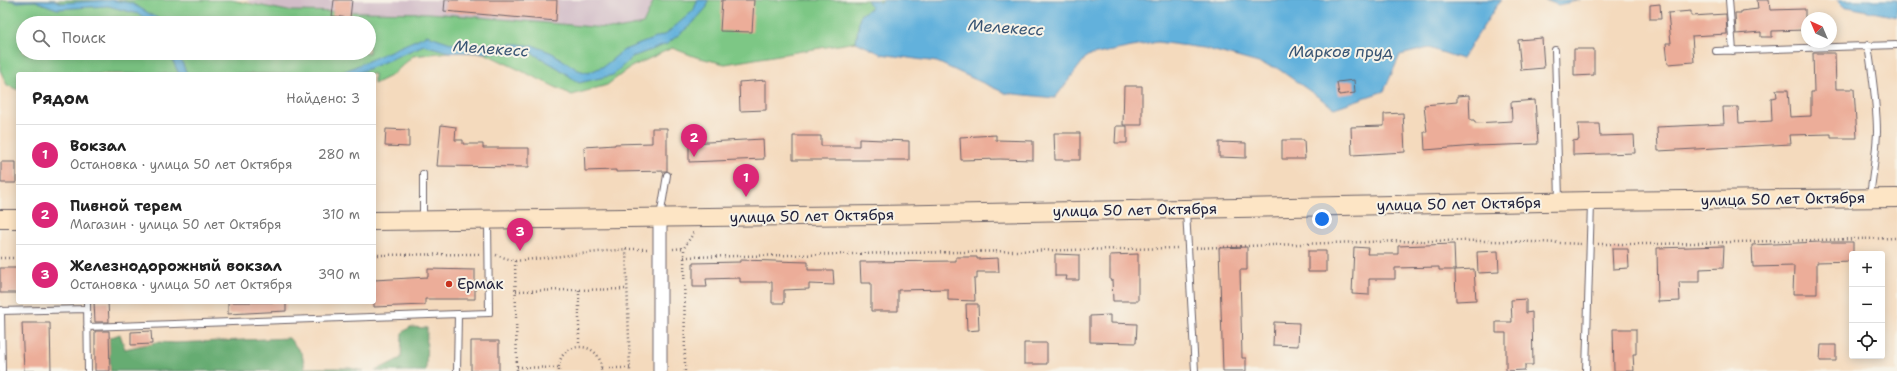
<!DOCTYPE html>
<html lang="ru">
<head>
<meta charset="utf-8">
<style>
	:root { --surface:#fff; --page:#f6f6f6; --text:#222; --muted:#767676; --line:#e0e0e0; --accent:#db2777 }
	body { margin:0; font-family:"Shantell Sans",sans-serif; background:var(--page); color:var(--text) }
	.controls { position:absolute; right:12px; bottom:12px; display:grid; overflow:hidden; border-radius:4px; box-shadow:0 2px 10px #0003 }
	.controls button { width:36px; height:36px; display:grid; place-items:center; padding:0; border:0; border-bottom:1px solid var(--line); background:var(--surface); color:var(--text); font:20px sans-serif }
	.compass { position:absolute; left:1801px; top:12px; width:36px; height:36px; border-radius:50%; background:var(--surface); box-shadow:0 2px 10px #0003; rotate:316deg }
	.you { position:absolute; left:1322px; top:219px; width:14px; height:14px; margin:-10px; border:3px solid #fff; border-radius:50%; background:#1a73e8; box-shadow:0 0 0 6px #1a73e833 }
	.badge { display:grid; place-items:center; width:26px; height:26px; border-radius:50%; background:var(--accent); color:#fff; font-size:13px; font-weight:700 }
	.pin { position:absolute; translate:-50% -33px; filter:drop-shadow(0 1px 2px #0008) }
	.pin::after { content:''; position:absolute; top:21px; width:14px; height:12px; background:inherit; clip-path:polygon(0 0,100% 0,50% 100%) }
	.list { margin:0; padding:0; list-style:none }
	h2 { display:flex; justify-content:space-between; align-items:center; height:52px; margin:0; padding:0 16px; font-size:17px }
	h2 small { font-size:13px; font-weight:400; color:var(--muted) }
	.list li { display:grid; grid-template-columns:26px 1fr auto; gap:12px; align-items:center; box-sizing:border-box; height:60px; padding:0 16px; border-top:1px solid var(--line) }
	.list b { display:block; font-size:15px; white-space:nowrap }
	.list p { margin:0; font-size:13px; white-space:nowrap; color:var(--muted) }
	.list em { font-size:13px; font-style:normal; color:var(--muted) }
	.icon { flex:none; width:22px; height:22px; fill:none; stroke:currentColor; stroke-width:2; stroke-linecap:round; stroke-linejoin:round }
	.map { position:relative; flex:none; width:1897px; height:371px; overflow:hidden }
	.search { position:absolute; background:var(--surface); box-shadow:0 2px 10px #0003; left:16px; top:16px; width:360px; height:44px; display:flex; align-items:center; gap:10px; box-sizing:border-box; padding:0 14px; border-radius:22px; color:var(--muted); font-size:15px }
	.panel { position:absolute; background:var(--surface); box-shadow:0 2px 10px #0003; left:16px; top:72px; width:360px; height:232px; border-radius:4px }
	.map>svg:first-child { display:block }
</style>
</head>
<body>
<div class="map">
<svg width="1897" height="371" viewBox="0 0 1897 371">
	<rect width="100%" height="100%" fill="#f7f3e8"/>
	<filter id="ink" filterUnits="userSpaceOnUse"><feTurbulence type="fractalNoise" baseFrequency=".025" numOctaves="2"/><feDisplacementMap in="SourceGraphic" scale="8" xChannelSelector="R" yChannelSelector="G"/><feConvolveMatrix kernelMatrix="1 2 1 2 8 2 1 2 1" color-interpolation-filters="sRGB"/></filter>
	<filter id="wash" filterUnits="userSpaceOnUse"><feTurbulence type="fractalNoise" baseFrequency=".012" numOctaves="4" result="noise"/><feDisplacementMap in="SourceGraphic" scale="16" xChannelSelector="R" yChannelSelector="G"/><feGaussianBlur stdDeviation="0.9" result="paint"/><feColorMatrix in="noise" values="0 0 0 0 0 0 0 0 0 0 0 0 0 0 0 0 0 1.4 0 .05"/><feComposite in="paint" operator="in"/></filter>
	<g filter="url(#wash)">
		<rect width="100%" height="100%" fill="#f4dabd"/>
		<path fill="#d2bdc8" d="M246,0h408l-11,24 -26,5 -187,-16 -142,-2 -29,-4z"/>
		<path fill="#7dc785" stroke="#507460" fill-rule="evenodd" d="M0,0h231l57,11 142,2 187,16 26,-5 11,-24h230l-24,15 -4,27 -131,22 -29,-7 -24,-9 -41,19 -24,18 -35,10 -88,-42 -35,-1 -36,4 -21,19 -18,9v-10h-356v16l-11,-5 -7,-15zM23,23h346v30h-346z"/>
		<path fill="#66ac72" stroke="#446756" d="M410,327l17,1 -1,43h-51l26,-13 1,-25z
			M120,334l5,15 32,-7 18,1 114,-5 13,16 3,14h45l14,3h-254l-1,-33z"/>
		<path fill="#62b1dc" stroke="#426a8c" d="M9,0h45l8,3 50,-3 19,3 35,20h-13l-15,-9 -30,-8 -51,3 -22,-8 -17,1z
			M698,0h10l-1,7 -15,17 -25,20 -35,13 -19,18 -34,8 -21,-15 -26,-15 -83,-1 -25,-7 -68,29h-18l89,-39 27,9h64l17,2 17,7 26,17 10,3 16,-7 20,-16 42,-16 27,-23z
			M867,0h11l1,3 5,-3h618l-6,7 -34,52 -33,-11 -29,7 -16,36 -50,17 -57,-40 -73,-20 -47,-6 -70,14 -32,42 -50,-5 -68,-31 -56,-8 -25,-12 4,-27 11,-7z
			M1545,0h35l-22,5z
			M1837,0h60v17l-54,-11z
			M169,53h9l9,21h-8z"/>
		<g id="blocks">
			<path fill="#ecad99" d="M334,0h18l-2,18 -18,-2z
				M445,0h112l-1,21 -112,-10z
				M722,0h32l-2,32 -32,-1z
				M1757,0h12l1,10 35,-1v21l-33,1v6h-11v-5l-25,2 -1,-21h6v-2l17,-2z
				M1660,4l1,15h-11v-14z
				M1691,11v5l35,-2 1,20 -35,2 2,26 -26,2 -2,-21h5l-3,-30z
				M1542,38l2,30 -23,2 -3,-30z
				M1574,49h20v26l-20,1z
				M1813,53h22l1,36h18l3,49h-26v-4l-41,1 1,9 -133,7 -1,-24 67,-3 -1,-17h15l1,16 33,-2 -1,-23 6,-1 -1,-7h12l2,27 21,-1v-24h3z
				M766,80v30l-26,1 -1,-29z
				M1354,80l1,13 -16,2 -2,-13z
				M1124,86h18v39h-19z
				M1469,95l1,25h4l1,3 37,-2 -1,-19 24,-2 3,44 -62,2 -51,4 -1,-18h3l-3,-27 33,-3v-6z
				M1403,113l2,39 -53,3 -1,-28 33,-1v-12z
				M1578,124h21l1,12 34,-1 1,18 -62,2v-14l6,-1z
				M441,125l15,2 -1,13h8v4h20v4h46v19l-92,-1z
				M1116,126h11v17h-12z
				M652,128h15v43l-51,1v-2l-31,1 -1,-24 31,-2v-1l37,-1z
				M386,129l23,1v17l-24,-1z
				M1054,133h26v27h-25z
				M996,135v5l37,1v19l-33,-1 -39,1 -1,-23z
				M793,136h28v10h38v-7l50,2v19h-116z
				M763,139l1,20 -75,3v-19z
				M1282,140h22l1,19h-23z
				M1219,142l27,1v15l-27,-1z
				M1,162h15v21h-15z
				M1819,242h34v12h-1v7l-35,1v32h-24l1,-28 -41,1 -1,-22z
				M1454,244l1,26h-16v-3l-44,1v11h-26v16l-17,-1 2,-47 14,1 -1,6h31v-8z
				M1724,246l-1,22 -23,1v13h-21l1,19 -22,1 -1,-54z
				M1247,247v23h-7l2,88h4v13h-23l-4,-123z
				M1612,249h16l1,19 -16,1z
				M1308,251h18v21h-18z
				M1498,251l1,21 -21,1 -1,-21z
				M1055,254l24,1v25h-13l1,-4h-12z
				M1138,254v47h-25l-1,-21h-2v-25z
				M956,257h21v2l21,-1 1,14h-22v7h-3l1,22 -27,-1v-11l-50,1v21h-27v-28h-10l-1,-21 96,-1z
				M740,260l68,2v8h25l1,15 -25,-1v5l-25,1v13h-12v-21h-32v-4l-34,1 1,8h-14v-24l47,-1z
				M0,268h18v25h-18z
				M428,269l47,1v29h-50v6l-51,2v-27l54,-3z
				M1474,269l2,31 -20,1 -1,-31z
				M1526,299v14l6,-1 1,53h-8v5l-19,1v-38h-10v-11h16l-1,-22z
				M94,302h14l1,20h-14z
				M228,302h58v9l-58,3z
				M966,304h12l1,26 -12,1z
				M1110,315v8l27,1 -1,19 -46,-1v-26z
				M1274,322l25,1 -1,23 -25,-1z
				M22,323h28l1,48h-27z
				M1613,329h23v25h-3l1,17h-20z
				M95,331h14l1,40h-15z
				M151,331l1,13 -21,1v-13z
				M471,341h28v30h-28z
				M1024,343h23v21h-23z
				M1821,345h15v16h-16z"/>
		</g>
	</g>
	<g filter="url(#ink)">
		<use href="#blocks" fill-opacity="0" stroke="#6c6268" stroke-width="1"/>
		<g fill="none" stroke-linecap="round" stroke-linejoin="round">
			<g stroke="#6c6268" stroke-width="8">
				<path id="service" d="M1729,0l4,51
					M1868,45c4,28 9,58 9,87 -1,21 -4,43 -7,64
					M1555,50l4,150
					M1716,51l181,-6
					M1186,211l9,160
					M660,217l7,-42
					M423,218v-44
					M87,302l1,69
					M1,310l1,61
					M0,311l87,-2
					M458,314l31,-1 -1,-91
					M87,327l371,-13 -1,57
					M1586,371l5,-168"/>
			</g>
			<g stroke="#6c6268" stroke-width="15">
				<path id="minor" d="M660,218v153"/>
			</g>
			<g stroke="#6c6268" stroke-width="20">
				<path id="secondary" d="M0,219h18
					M374,221l503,-6 714,-14 306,-3"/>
			</g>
			<path stroke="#6c6268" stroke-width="2.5" stroke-dasharray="1 3" stroke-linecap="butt" d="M1598,244h56l243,-6
				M1196,248c128,-5 256,-11 385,-4
				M626,249h22
				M673,249l11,-1
				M374,255l105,-1
				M496,255l19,6 111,-12 4,122
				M684,257l495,-9
				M0,258h18
				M515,261l2,110
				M579,290v56
				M516,291l111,-2
				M517,367l42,1
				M601,368h29
				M559,371c-3,-32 45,-32 42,0
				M685,371l-1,-123 10,-16"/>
			<use href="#service" stroke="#fff" stroke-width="6"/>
			<use href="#minor" stroke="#fff" stroke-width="13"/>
			<use href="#secondary" stroke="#fde5c5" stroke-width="18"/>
		</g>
	</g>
	<circle fill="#c8321e" stroke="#f7f3e8" stroke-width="1.5" cx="449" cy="284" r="4"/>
	<g text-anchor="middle" stroke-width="4" stroke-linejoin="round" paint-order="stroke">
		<g font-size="15" fill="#22223b" stroke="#f7f3e8">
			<text transform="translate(1783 199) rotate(-1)" y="5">улица 50 лет Октября</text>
			<text transform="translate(1459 204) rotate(-1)" y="5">улица 50 лет Октября</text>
			<text transform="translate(1135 210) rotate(-1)" y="5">улица 50 лет Октября</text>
			<text transform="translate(812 216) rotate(-1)" y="5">улица 50 лет Октября</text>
		</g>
		<g font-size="15" fill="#22223b" stroke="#f7f3e8" text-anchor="start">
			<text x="457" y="289">Ермак</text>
		</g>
		<g font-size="16" font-style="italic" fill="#385473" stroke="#f7f3e8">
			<text transform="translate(1006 27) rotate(4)" y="6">Мелекесс</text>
			<text transform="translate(491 48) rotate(4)" y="6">Мелекесс</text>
			<text x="1341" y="57">Марков пруд</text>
		</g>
	</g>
</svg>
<div class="controls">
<button>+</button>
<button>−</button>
<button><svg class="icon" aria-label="locate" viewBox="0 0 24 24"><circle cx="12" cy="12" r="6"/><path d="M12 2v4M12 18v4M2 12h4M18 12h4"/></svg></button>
</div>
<svg class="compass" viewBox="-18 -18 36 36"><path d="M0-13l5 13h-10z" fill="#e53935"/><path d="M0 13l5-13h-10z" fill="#767676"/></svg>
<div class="you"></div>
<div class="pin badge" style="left:746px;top:197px">1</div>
<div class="pin badge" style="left:694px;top:157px">2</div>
<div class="pin badge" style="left:520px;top:251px">3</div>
<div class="search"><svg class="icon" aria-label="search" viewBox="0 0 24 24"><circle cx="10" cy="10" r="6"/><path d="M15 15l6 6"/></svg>Поиск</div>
<section class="panel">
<h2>Рядом<small>Найдено: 3</small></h2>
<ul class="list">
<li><span class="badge">1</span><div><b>Вокзал</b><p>Остановка · улица 50 лет Октября</p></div><em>280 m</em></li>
<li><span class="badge">2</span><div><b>Пивной терем</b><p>Магазин · улица 50 лет Октября</p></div><em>310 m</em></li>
<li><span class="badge">3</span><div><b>Железнодорожный вокзал</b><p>Остановка · улица 50 лет Октября</p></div><em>390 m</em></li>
</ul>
</section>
</div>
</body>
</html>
